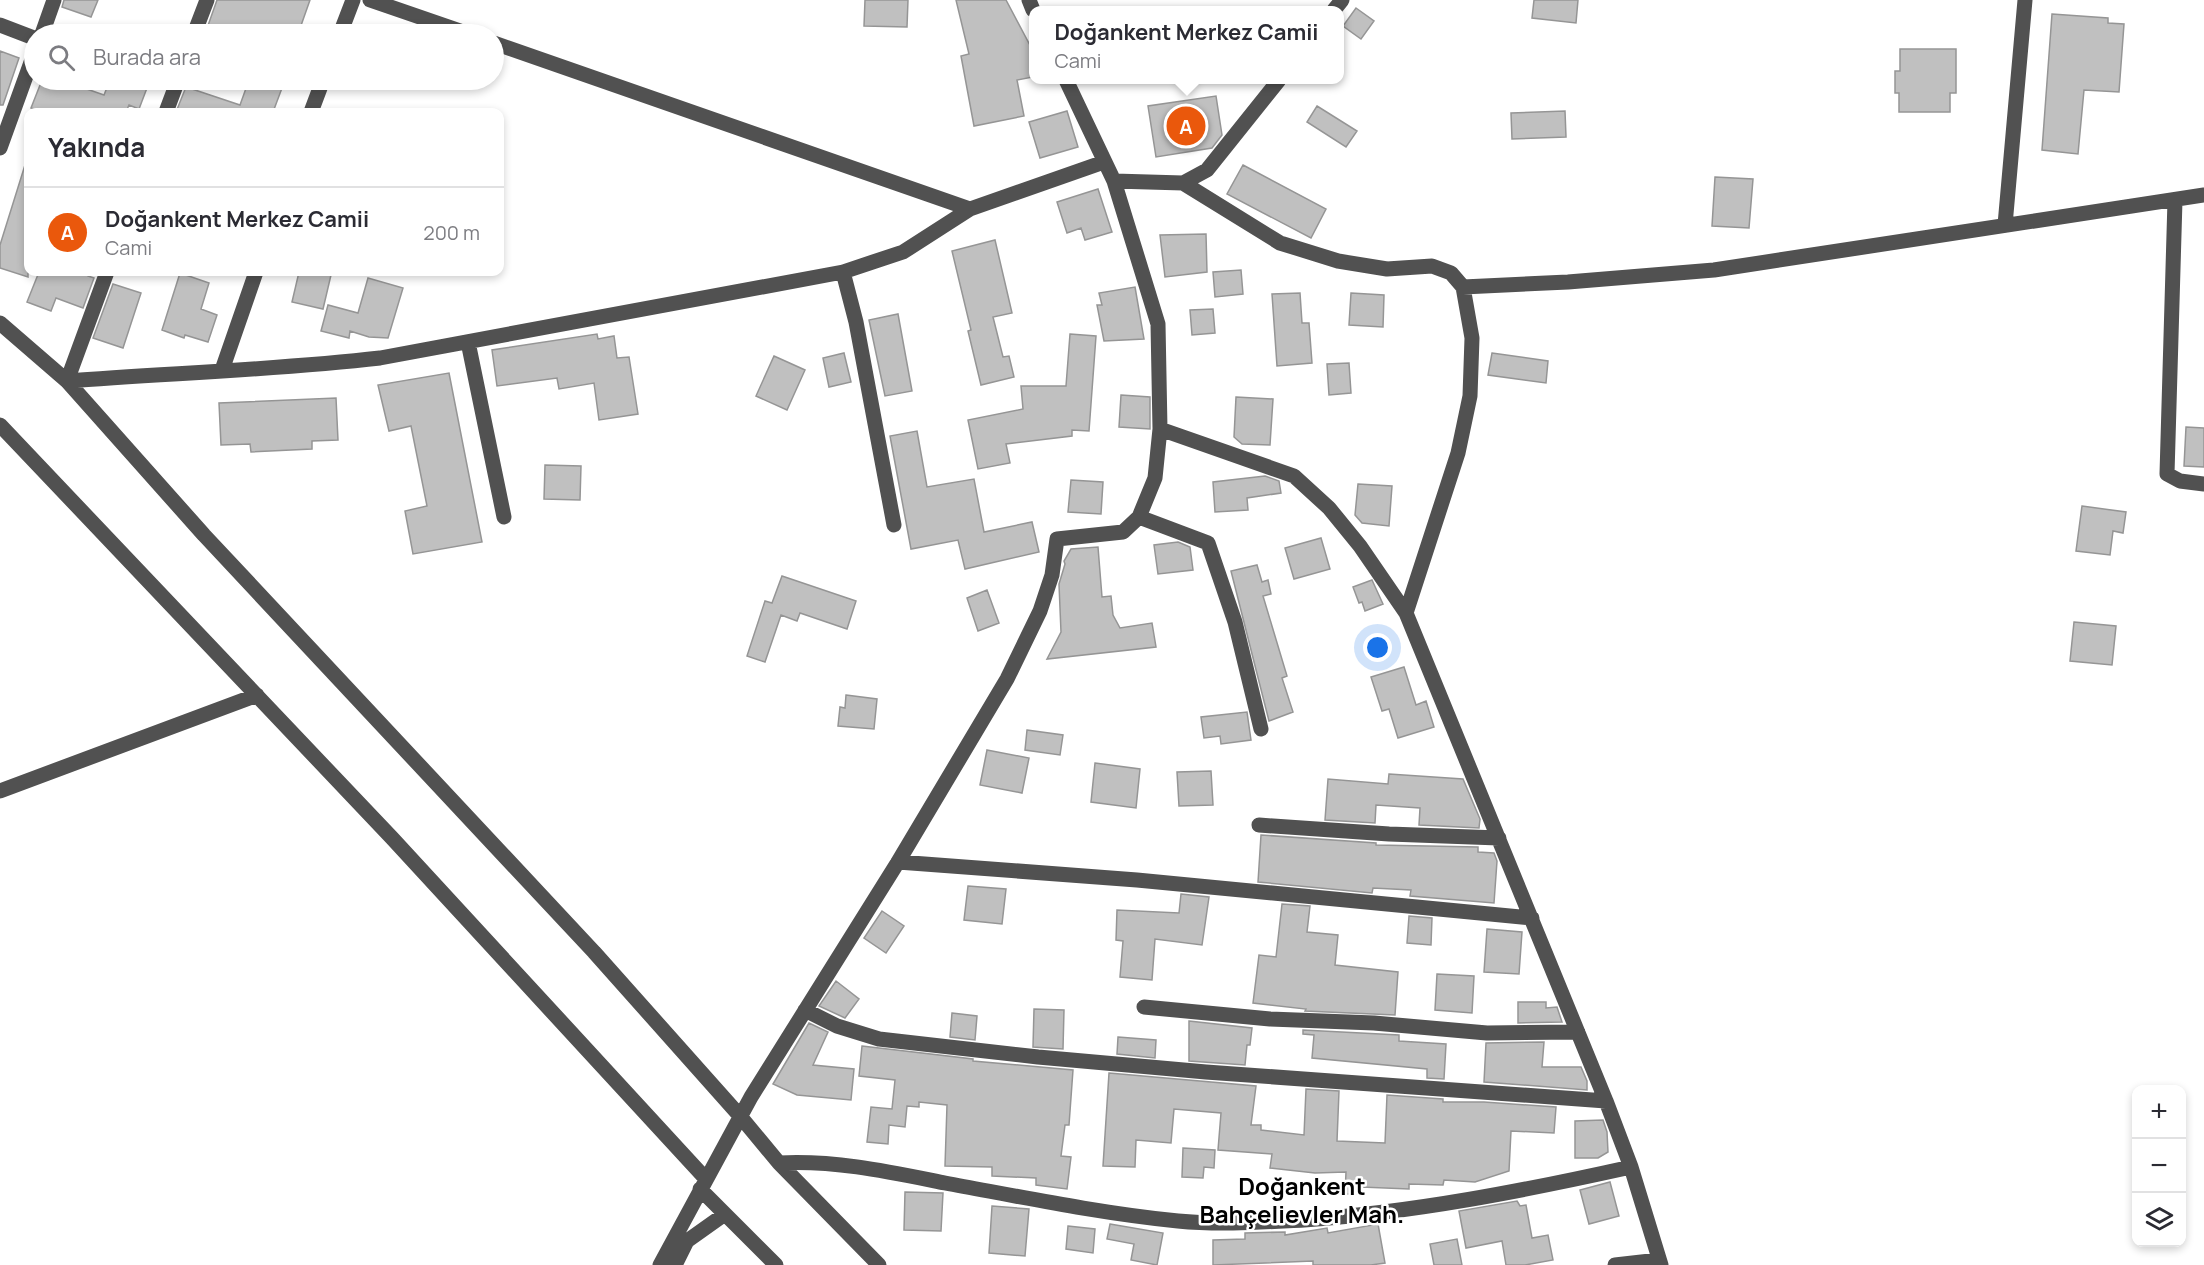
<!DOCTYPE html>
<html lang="tr">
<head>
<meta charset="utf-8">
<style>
	:root { --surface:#fff; --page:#f2f2f3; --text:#2b2b33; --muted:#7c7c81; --line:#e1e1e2; --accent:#ea580c }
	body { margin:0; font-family:Manrope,sans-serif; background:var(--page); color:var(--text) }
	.controls { position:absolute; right:18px; bottom:18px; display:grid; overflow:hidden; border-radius:12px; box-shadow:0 3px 9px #0003 }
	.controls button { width:54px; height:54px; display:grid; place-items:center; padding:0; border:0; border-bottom:2px solid var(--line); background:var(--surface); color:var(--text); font:30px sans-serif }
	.you { position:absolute; left:1378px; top:648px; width:21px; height:21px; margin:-15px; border:4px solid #fff; border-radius:50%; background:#1a73e8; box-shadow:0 0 0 9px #1a73e833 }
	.badge { display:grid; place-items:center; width:39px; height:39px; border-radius:50%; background:var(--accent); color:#fff; font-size:20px; font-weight:700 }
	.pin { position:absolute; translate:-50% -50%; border:3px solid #fff; box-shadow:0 2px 6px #0006 }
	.popup { position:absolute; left:1029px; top:6px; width:315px; height:78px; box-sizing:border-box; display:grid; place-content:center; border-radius:12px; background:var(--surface); filter:drop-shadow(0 2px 4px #0005); font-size:20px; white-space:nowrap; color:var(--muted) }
	.popup b { font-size:22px; color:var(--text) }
	.popup::after { content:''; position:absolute; left:50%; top:100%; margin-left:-12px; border:12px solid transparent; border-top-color:var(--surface) }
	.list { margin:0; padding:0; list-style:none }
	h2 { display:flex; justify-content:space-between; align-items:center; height:78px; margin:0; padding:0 24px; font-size:26px }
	h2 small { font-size:20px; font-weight:400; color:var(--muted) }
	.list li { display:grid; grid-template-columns:39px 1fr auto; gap:18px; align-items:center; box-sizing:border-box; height:90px; padding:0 24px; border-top:2px solid var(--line) }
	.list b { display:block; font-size:22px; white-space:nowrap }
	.list p { margin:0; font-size:20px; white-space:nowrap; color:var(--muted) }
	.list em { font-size:20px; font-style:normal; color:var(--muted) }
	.icon { flex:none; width:33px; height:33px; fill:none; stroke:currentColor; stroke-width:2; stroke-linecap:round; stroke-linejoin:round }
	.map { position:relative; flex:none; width:2204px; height:1265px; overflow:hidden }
	.search { position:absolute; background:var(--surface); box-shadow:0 3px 9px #0003; left:24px; top:24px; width:480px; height:66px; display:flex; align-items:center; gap:15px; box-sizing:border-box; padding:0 21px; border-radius:33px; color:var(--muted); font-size:22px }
	.panel { position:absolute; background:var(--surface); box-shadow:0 3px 9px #0003; left:24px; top:108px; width:480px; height:168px; border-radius:12px }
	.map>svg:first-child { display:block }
</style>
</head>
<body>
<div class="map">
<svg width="2204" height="1265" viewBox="0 0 2204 1265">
	<rect width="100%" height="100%" fill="#fff"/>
	<path fill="#c0c0c0" stroke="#959595" stroke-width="1.5" d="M64,0h34l-7,17 -29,-10z
		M217,0h93l-12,34h-93z
		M865,0h43l-1,27 -43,-1z
		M956,0h50l27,51v26l-16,3 7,36 -50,10 -13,-70 8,-2z
		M1534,0h44l-2,23 -44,-5z
		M1356,8l18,13 -13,18 -18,-13z
		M2052,14l56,4v5l16,1 -5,68 -35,-2 -6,64 -36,-4z
		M1900,49h56v44h-6v19h-51v-19h-4v-22h5z
		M0,51l19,7 -16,47h-3z
		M42,80h19l43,15 6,-15h40l-11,29 -10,-4 -3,7h-81l-14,-4z
		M249,80h36l-12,32h-97l10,-25 54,18z
		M1216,96l6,39 -10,13 -56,9 -8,-51z
		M1317,106l40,25 -11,16 -39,-25z
		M1067,111l11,36 -38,11 -11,-36z
		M1565,111l1,26 -54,2 -1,-26z
		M25,165l3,1v111l-28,-9v-23z
		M1243,165l83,44 -15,29 -84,-44z
		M1715,177l38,2 -4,49 -37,-2z
		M1098,189l14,43 -27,8 -4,-12 -14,5 -10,-31z
		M1206,234l1,38 -42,5 -5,-42z
		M995,240l17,73 -19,4 10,40 6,-1 5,21 -33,8 -13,-54 3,-1 -19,-79z
		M1241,270l2,24 -28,3 -2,-25z
		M39,272h50l-1,4 6,2 -11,30 -27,-10 -5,13 -24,-9z
		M299,272h18l14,3 -8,34 -31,-7z
		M180,273l29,10 -8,26 16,6 -9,27 -23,-7 -1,3 -22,-8z
		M368,278l35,10 -15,50 -19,-1 -19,-6 -1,7 -28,-7 7,-26 30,8z
		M113,284l28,9 -18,55 -30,-10z
		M1135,287l9,52 -40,2 -7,-36h5l-3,-12z
		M1300,293l2,30h7l3,40 -35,3 -5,-72z
		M1351,293l33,2 -1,32 -34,-2z
		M1213,309l2,24 -23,2 -2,-25z
		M898,314l14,77 -27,5 -16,-76z
		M597,334l1,5 16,-3 3,22 12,-1 9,57 -39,6 -5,-37 -35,6 -2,-11 -60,8 -5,-36z
		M1070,334l26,2 -7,95 -17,-1v6l-66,8 4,19 -32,6 -10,-49 55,-11 -2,-23h45z
		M844,353l7,29 -22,5 -6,-29z
		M1492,353l56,8 -2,22 -58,-8z
		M774,356l31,14 -18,40 -31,-14z
		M1349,363l2,30 -22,2 -2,-31z
		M449,373l33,169 -69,12 -8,-43 22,-5 -16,-80 -22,5 -11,-46z
		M1121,395l29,2v32l-31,-2z
		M1236,397l37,2 -3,46 -28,-1 -8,-7z
		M336,398l2,42 -26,1v8l-61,3 -1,-8 -29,1 -2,-42z
		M2186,427l18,1v39l-20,-1z
		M917,431l10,56 47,-8 10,53 48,-10 7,30 -74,17 -7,-29 -47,9 -21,-113z
		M545,465l36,1 -1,34 -36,-1z
		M1265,476l14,5 2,12 -34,5 1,12 -33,2 -2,-30z
		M1071,480l32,2 -2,32 -33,-2z
		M1358,484l34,2 -3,40 -27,-3 -7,-8z
		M2082,506l44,6 -3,21 -10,-2 -3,24 -34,-4z
		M1321,538l9,31 -36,10 -9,-31z
		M1178,542l12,5 3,23 -35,4 -4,-29z
		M1098,547l4,50 9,-1 2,19 7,13 32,-5 4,24 -109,12 14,-27 -2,-48 6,-20 -1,-3 7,-12z
		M1257,565l5,17 6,-2 3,14 -8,2 24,80 -5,2 11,34 -24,9 -38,-150z
		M782,576l74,25 -9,28 -47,-16 -3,8 -16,-6 -16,47 -18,-6 18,-55 7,2z
		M1372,580l11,24 -18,7 -3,-9 -3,1 -6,-16z
		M987,590l12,33 -21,8 -11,-33z
		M2074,622l42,4 -4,39 -42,-4z
		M1404,667l12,38 10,-4 8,26 -36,11 -9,-29 -7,2 -11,-34z
		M846,695l31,4 -3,30 -36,-3 2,-19 5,1z
		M1247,712l4,28 -30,4 -1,-8 -16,2 -3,-21z
		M1027,730l36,5 -3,20 -35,-5z
		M987,750l42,8 -7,35 -42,-8z
		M1095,763l45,6 -4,39 -45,-6z
		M1211,771l2,34 -34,1 -2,-34z
		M1389,774l74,5 17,40 -1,9 -60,-3 1,-17 -44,-3 -1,18 -50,-3 3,-41 60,5z
		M1261,835l115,8v2l102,2v5l16,1 3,8 -3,42 -84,-7 1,-6 -38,-2 -1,5 -114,-11z
		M968,886l38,3 -4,35 -38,-4z
		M1181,894l28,3 -7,48 -47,-6 -3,41 -32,-3 3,-36 -7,-1 1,-30 62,3z
		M1282,904l28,2 -3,26 31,3 -3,30 63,7 -3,43 -90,-4 1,-2 -53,-6 6,-48 17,2z
		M882,911l22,15 -18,27 -22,-15z
		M1409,916l23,2 -1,27 -24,-2z
		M1487,929l35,3 -3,42 -35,-2z
		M1437,974l37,2 -2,37 -37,-3z
		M836,981l23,18 -14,19 -26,-12z
		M1518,1002h28v6l11,-1 5,15 -44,1z
		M1034,1009l30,1 -1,39 -30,-2z
		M952,1013l25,3 -2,24 -25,-3z
		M1189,1021l63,7 -2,17h-3l-2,20 -56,-4z
		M809,1023l19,9 -15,33 41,4 -3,31 -54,-5 -24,-11z
		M1303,1030l96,5v6l47,3 -2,35 -17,-1v-9l-115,-11 2,-23 -11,-1z
		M1118,1037l38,3 -1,18 -38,-4z
		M1544,1042l-2,25h39l6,14v9l-103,-8 2,-39z
		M862,1046l111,13v2l100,9 -4,55h-4l-4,31 10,1 -4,32 -31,-4v-7l-44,-2v-9l-47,-1 2,-61 -28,-3v5l-12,-1 -2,21 -16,-2 -1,19 -21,-2 4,-35 21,2 3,-29 -36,-4z
		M1109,1073l147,13 -5,39h10v5l43,5 2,-46 33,2 -2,50 48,2 2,-48 56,4v3h41l72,5 -2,26 -43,-2 -2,40 -34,11 -31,-2 -1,5 -34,-1v5l-48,-2v7h-16l1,-22 -31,1 -45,-5 2,-14 -54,-4 3,-37 -47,-4 -3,34 -35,-3 -1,27 -32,-1z
		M1603,1120l4,12 1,20 -10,6h-23v-37z
		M1183,1148l32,2 -1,18 -10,-1 -1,11 -21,-1z
		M1610,1182l9,34 -30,8 -9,-34z
		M905,1192l38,1 -2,38 -37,-1z
		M1517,1201l3,5 6,-1 6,33 16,-3 5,25 -28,5h-19l-4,-24 -36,7 -7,-37z
		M992,1206l37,3 -4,47 -36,-3z
		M1110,1224l53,9 -6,32 -26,-5 3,-16 -27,-5z
		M1378,1224l7,39 -14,2h-58v-4l-100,4v-25l32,-1v-6l40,-1v3l42,-7 1,5z
		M1068,1226l27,3 -2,24 -27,-4z
		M1457,1239l5,26h-28l-4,-21z"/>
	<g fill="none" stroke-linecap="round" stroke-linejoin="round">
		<path stroke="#515151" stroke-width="15" d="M370,0l99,34
			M1029,0l4,10
			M1334,10l8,-10
			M0,25l34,13
			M42,34l12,-34
			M194,34l13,-34
			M340,34l13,-34
			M494,43l476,166
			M166,112l12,-32
			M311,112l12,-32
			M0,148l34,-94
			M1114,181l69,2 24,-13 72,-90
			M1183,183l97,60 58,18 49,8 45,-3 19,7 12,14 9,51 -2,58 -12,57 -52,160
			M2175,200l-8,274 13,7 24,3
			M2005,225l20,-225
			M107,272l-40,109c105,-8 209,-11 313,-23l463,-86 60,-20 67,-43 134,-47
			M843,272l13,50 38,203
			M1463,287l105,-5 146,-12 490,-75
			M0,323l67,58 137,154 390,417 146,164 39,47c57,-3 111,9 166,20 77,14 154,30 233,38 42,4 84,1 126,-1 111,-8 219,-29 327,-53
			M468,342l36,175
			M222,370l34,-98
			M0,425l392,413 313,340
			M1160,429l134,47 35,32 31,38 46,67 200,488 25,66 30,98
			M1139,517l69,26 27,79 26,107
			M0,791l257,-96
			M1259,825l130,9 110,4
			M898,862l239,18 395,38
			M1144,1007l126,12 104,4 113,10 91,-1
			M805,1010l32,16 42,13 159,18 168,15 400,29
			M779,1163l100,102
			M700,1189l76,76
			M660,1265l91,-168 147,-235 109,-183 33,-68 12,-36 5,-36 66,-7 16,-15 16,-39 5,-49 -2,-105 -44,-143 -48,-101
			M675,1265l12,-24 38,-27
			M1615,1265l44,-5"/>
	</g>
	<g text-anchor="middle" stroke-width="5" stroke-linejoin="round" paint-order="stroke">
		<g font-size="24" font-weight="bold" fill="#000" stroke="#fff">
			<text x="1302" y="1195">Doğankent<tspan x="1302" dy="28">Bahçelievler Mah.</tspan></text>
		</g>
	</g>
</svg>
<div class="controls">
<button>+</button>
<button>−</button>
<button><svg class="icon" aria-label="layers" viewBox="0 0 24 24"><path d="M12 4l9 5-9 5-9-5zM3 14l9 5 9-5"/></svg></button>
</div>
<div class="you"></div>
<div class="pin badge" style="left:1186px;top:126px">A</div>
<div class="popup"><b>Doğankent Merkez Camii</b>Cami</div>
<div class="search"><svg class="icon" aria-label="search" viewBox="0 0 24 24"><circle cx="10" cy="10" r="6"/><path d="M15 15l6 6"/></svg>Burada ara</div>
<section class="panel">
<h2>Yakında<small></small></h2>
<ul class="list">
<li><span class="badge">A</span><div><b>Doğankent Merkez Camii</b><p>Cami</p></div><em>200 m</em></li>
</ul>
</section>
</div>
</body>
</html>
